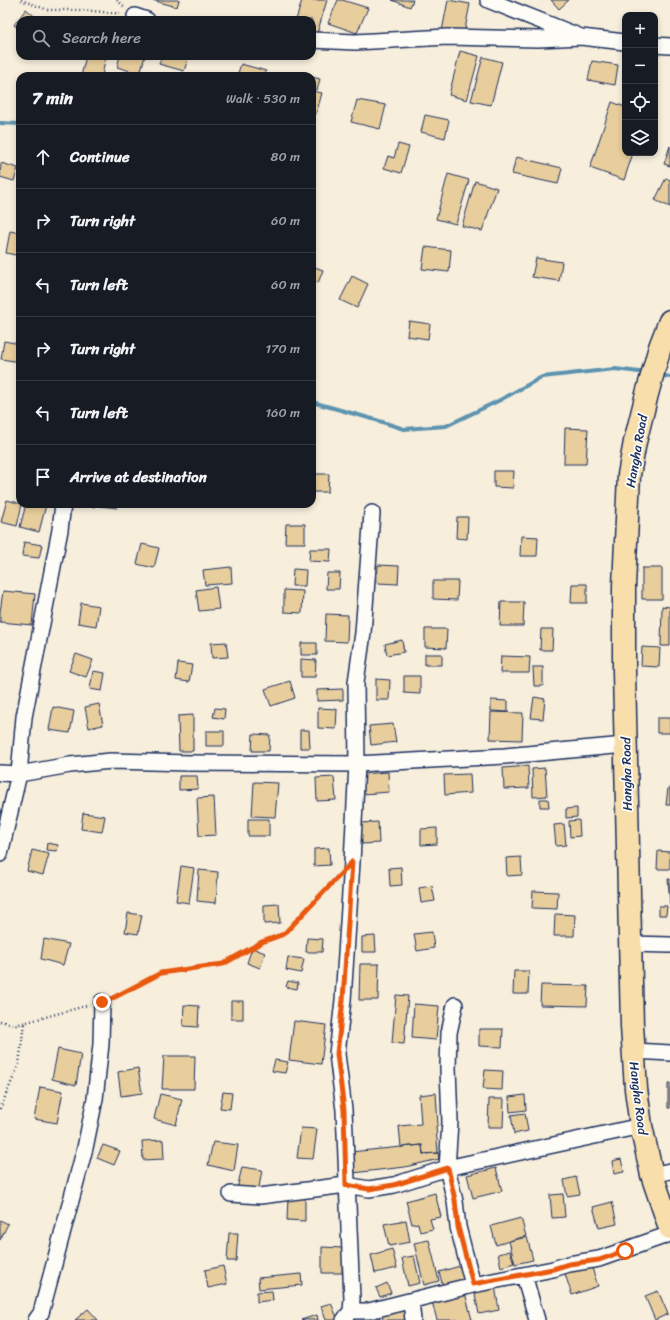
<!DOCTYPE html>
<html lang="en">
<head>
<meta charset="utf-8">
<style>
	:root { --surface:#171b24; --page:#242831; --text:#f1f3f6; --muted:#9ea1a6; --line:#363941 }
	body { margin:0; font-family:Sriracha,sans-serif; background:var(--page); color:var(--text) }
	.controls { position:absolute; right:12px; top:12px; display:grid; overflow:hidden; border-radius:8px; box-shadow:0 2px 6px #0003 }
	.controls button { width:36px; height:36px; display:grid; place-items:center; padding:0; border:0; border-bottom:1px solid var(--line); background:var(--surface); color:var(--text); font:20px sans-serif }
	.stop { position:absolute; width:12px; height:12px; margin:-9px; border:3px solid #ea580c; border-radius:50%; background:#fff }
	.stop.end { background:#ea580c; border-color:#fff; box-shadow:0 1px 4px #0008 }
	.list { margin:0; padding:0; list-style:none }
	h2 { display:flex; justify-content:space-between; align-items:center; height:52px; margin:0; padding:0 16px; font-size:17px }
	h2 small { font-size:13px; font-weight:400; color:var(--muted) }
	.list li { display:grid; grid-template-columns:26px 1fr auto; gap:12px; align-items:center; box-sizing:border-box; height:64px; padding:0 16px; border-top:1px solid var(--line) }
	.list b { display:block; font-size:15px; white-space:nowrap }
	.list em { font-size:13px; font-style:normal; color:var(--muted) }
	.icon { flex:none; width:22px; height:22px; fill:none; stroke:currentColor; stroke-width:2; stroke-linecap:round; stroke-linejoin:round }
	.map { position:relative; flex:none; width:670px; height:1320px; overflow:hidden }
	.search { position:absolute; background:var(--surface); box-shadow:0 2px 6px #0003; left:16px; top:16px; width:300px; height:44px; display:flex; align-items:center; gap:10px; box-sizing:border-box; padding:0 14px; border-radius:12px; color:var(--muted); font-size:15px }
	.panel { position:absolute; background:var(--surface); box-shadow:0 2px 6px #0003; left:16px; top:72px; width:300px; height:436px; border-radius:12px }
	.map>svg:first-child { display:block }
</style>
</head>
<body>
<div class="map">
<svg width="670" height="1320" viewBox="0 0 670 1320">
	<rect width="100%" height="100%" fill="#f7eedc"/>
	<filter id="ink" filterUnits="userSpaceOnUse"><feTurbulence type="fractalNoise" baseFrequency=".025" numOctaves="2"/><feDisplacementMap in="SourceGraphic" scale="8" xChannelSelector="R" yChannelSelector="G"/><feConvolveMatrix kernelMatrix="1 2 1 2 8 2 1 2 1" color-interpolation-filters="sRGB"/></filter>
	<g filter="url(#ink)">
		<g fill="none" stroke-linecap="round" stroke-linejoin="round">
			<path stroke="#5c93b0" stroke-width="4" d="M0,123l20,1
				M660,375l10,2
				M312,402l64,18 28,9 42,-3 54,-26 42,-23 73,-8 32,4"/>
		</g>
		<path fill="#e9ce9d" stroke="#1b2f5e" d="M152,0h27l-2,7z
			M302,0h25l-10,34 -5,-1v-13h-16z
			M338,0h4l26,8 -11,25 -29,-10z
			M392,0h21l-3,7z
			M448,0l22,4 -6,30 -22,-3z
			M551,0h18l-10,9z
			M26,9l13,11h-19v10l-6,-5z
			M460,51l19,5 -12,44 -18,-5z
			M86,56h20l-4,20h-21z
			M120,56h25l-5,18 -23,-7z
			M162,56h27l-5,15 -25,-7z
			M483,57l19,5 -11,43 -20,-4z
			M592,61l26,4 -3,20 -27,-5z
			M241,64l25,7 -2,5h-27z
			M312,77l8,2 -3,11 -5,-1z
			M312,91l10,2 -6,21 -4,-1z
			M357,100l29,5 -6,24 -29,-7z
			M612,102l13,5v46h8l-9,27 -34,-12z
			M425,115l24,5 -4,18 -24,-6z
			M398,144l11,3 -8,26 -17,-5 4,-12 6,2z
			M670,146v20l-6,-2z
			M516,157l46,11 -4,16 -46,-10z
			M1,163l17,5 -4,13 -14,-4z
			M448,174l21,6 -13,44 -20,-5z
			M666,178l4,2v27l-15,-7z
			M475,181l22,7 -15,43 -20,-5z
			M10,231l10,2v23l-14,-3z
			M425,247l26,3 -2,22 -27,-3z
			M536,258l26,4 -3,19 -27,-4z
			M312,266l11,4 -5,13 -6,-3z
			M352,276l16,8 -11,24 -17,-8z
			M409,321l21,3 -2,15 -21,-3z
			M4,341l16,3v18l-19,-3z
			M565,428l23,1 -2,35h-22z
			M494,471h20l-1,17 -19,-1z
			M314,474h15l-1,18h-15z
			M7,500l15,4 -5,22 -16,-4z
			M26,504l20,1 -7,27 -19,-5z
			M80,504h15l-1,3 -14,-2z
			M100,504h18l-1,4 -17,-2z
			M457,517h11l-1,22 -11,-1z
			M286,524h19v19h-20z
			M521,536l17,1 -1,19h-17z
			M24,542l18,3 -3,13 -17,-2z
			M142,544l17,4 -5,20 -17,-4z
			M310,549h21l-1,13 -21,-1z
			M378,565l21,1 -1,18 -21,-1z
			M231,567l1,16 -27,2 -2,-15z
			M642,568h20v31h-20z
			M293,569l13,1 -1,16h-13z
			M327,573h13l-1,16h-13z
			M433,581h25l-1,19 -24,-1z
			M572,584h15v19h-16z
			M216,587l3,22 -20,2 -3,-21z
			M284,590l19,1 -1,22 -18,-1z
			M3,591l32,3 -3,31 -32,-3v-10z
			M501,602h23l-1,24h-23z
			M81,603l18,3 -3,20 -18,-3z
			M662,606l8,1v39h-9z
			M326,614l22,1 -1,27 -22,-1z
			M425,629h22l-1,19 -21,-1z
			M541,629h12l-1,21h-12z
			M402,640l2,12 -17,3 -2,-11z
			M226,642l2,15 -16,1 -1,-15z
			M301,643h16v12h-16z
			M642,647l18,1 -1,19 -18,-1z
			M76,654l17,6 -7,17 -17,-6z
			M425,654h17v11h-17z
			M501,656l29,1 -1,16h-29z
			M301,659l15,1 -1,17h-14z
			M178,663l14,2 -3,17 -13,-2z
			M533,667h10v19h-9z
			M93,671l12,2 -3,18 -12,-2z
			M404,676h16v18l-16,-1z
			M376,679l14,1 -1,20h-13z
			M290,681l5,17 -24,8 -6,-17z
			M343,689v11l-26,1v-11z
			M534,697l11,2 -2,20 -12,-1z
			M491,700l17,1v11l-17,-1z
			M99,704l4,21 -14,3 -4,-21z
			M53,707l21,4 -4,22 -21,-3z
			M215,708l10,1 -1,10 -11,-2z
			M318,708l19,1 -1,20 -18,-1z
			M491,712l32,1 -1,27 -32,-1z
			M193,715v36h-14l-1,-35z
			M657,718h13v15h-13z
			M393,724l3,18 -25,3 -2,-19z
			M300,730h9l1,18h-10z
			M206,731h18v15h-18z
			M253,734l17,1 -1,16h-17z
			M528,766l1,22 -25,1 -1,-21z
			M545,768l2,28 -14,1 -1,-28z
			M388,772l1,20 -26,2 -1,-20z
			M470,774l1,19 -26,2 -1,-20z
			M179,776h18l1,13 -19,1z
			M334,777l2,23 -19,1 -1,-23z
			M254,782l24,1 -3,34 -23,-1z
			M668,788h2v17h-4z
			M214,797l2,38 -17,1 -2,-38z
			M540,799h8l1,8h-9z
			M577,808v9l-11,1v-9z
			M83,813l22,3 -3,16 -21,-3z
			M248,819h21v17h-21z
			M579,820l1,16 -10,1 -1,-16z
			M378,822l1,21 -17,1 -1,-21z
			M564,824l2,21 -10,1 -2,-21z
			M437,828v16l-16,1v-16z
			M47,843l11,2 -1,6 -11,-1z
			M329,848l1,17 -16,1v-17z
			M32,850l17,4 -6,21 -16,-4z
			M658,851l12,1v17h-13z
			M521,857l1,18 -15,1 -1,-18z
			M181,866l13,2 -5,35 -13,-2z
			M401,867l1,18 -12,1 -1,-18z
			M199,870l19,2 -2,31 -19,-2z
			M668,879h2v26z
			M432,886l3,15 -14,2 -2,-15z
			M533,891l25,1 -1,17 -25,-1z
			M279,904l1,19 -16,1v-19z
			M659,906h8l-1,9h-7z
			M128,913l14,2 -4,19 -13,-2z
			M555,914l20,1 -1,21h-20z
			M432,932l2,16 -17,3 -3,-17z
			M375,936l1,16h-14v-15z
			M307,938l16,1 -1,13h-16z
			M44,939l25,5 -6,21 -22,-6z
			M252,948l13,5 -5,15 -13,-5z
			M288,957l16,2 -3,14 -15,-3z
			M360,964h19l-1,36h-19z
			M514,971h15l-1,23h-15z
			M288,981l10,2 -1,6 -11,-2z
			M541,985l47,1 -1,20 -47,-1z
			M396,995l12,1 -4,48 -12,-1z
			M231,1001h12v18h-12z
			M414,1004l25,2 -3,34 -24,-2z
			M184,1005l15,1 -1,21 -15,-1z
			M294,1021l32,4 -5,39 -32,-4z
			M479,1029h24l-1,18 -23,-1z
			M58,1049l23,5 -5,31 -24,-6z
			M164,1056h31l-1,33h-32z
			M275,1060l13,2 -3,11 -13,-2z
			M138,1068l4,25 -21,3 -3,-24z
			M485,1070l18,1 -1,19 -19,-1z
			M668,1083h2v25h-2z
			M40,1087l23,4 -6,32 -23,-4z
			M223,1092l9,1 -2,16 -10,-1z
			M436,1093l2,32 -2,1 2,27 -15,1 -1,-9 -21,2 -2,-21 22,-2 -2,-29z
			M160,1094l22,5 -6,26 -22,-6z
			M525,1095l1,15 -16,2 -1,-15z
			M489,1099h15l-1,28h-15z
			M525,1113l3,18 -14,3 -3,-19z
			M301,1128l16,1 -4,30 -16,-1z
			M163,1140l1,19 -21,1 -1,-19z
			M213,1142l25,3 -4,26 -26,-6z
			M103,1145l17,6 -6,14 -17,-7z
			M422,1145l1,9 15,-1 1,6 -34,8 -52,6 -3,-21z
			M621,1159l3,13 -10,2 -2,-13z
			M242,1167l20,3 -4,23 -21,-4z
			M496,1168l6,23 -29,7 -6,-23z
			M576,1177l4,17 -13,2 -3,-16z
			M435,1193l6,24 -11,2 3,10 -13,3 -2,-9 -6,1 -6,-23z
			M563,1194l2,23 -13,1 -2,-23z
			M288,1197h17v24l-18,-1z
			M612,1202l5,22 -18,4 -6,-21z
			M521,1218l5,18 -30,9 -5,-19z
			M0,1220l8,4 -8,16z
			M406,1220l4,22 -21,4 -5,-22z
			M229,1233h9l-2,28h-9z
			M527,1237l6,23 -18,4 -6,-23z
			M429,1240l10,41 -15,4 -10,-42z
			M322,1247l21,1 -1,25h-20z
			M392,1249l5,19 -22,5 -4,-18z
			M510,1251l4,12 -13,4 -3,-13z
			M414,1256l6,27 -12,3 -6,-28z
			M590,1262l8,24 -26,9 -8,-24z
			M467,1264l4,14 -28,8 -4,-14z
			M223,1266l4,18 -19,4 -3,-18z
			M301,1274l1,11 -43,4 -1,-11z
			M387,1283l4,10 -11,4 -4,-9z
			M495,1286l4,24 -20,4 -5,-25z
			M464,1289l8,31h-35l-6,-22z
			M272,1291l1,9 -16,2v-10z
			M658,1291l10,23 -13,6 -10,-24z
			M331,1303l7,17h-12l-5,-14z
			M406,1304l5,16h-28l-2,-8z
			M88,1309l10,11h-23z
			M317,1315l1,5h-17z
			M379,1316l1,4h-14z"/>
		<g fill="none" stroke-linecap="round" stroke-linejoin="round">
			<g stroke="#1b2f5e" stroke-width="18">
				<path id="minor" d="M488,0l93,37 44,5
					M135,16l12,4
					M312,40l43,2 92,-5 91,2 43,-2
					M655,45l15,1
					M0,773l19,1 51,-9 41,-4 79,2 167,1 148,-8 120,-11
					M0,854l19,-80 5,-57 36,-187 3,-26
					M630,944l40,1
					M455,1005l-6,28 -1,35 2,54 -3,46 8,33 3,26 15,58
					M634,1051l36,2
					M652,1175l18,-4
					M231,1194l29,2 86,-11 23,4 25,-4 53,-17 194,-42
					M524,1275l13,45
					M411,1301l2,19
					M351,1311h18l104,-26 80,-16 16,-5 30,-5 71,-25
					M36,1320l5,-7 44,-165 10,-49 6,-55 1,-42
					M344,1320l7,-9 1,-12 -8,-189 -7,-56 6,-54 9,-138 5,-98 -1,-82 7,-49 9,-120"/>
			</g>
			<g stroke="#1b2f5e" stroke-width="25">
				<path id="highway" d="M670,321l-10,26 -13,47 -12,48 -6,33 -5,111v85l8,355 4,63 5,37 11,49 18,53"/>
			</g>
			<path stroke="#1b2f5e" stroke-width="2.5" stroke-dasharray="1 3" stroke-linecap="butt" d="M21,0l27,10h35l40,4
				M117,0l9,8
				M114,997l47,-24 62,-9 39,-22 22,-8 54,-57
				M0,1021l16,4 73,-20
				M0,1109l19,-45 5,-41"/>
			<use href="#minor" stroke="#fdfcf7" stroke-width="15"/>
			<use href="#highway" stroke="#f8deab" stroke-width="22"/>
		</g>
	</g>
	<g fill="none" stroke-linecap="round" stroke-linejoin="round" filter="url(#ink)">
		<path stroke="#ea580c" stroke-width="5" d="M102,1002l7,-2 52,-27 62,-9 39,-22 22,-8 68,-72 -9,138 -6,54 7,56 2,75 23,4 25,-4 54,-17 7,32 3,27 15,57 80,-15 16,-5 30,-4 26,-9"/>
	</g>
	<g text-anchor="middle" stroke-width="3.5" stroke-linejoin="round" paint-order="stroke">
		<g font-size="13" fill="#1b2f5e" stroke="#fdfcf7">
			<text transform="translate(636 451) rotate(-80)" y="5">Hangha Road</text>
			<text transform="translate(626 774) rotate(-91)" y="5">Hangha Road</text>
			<text transform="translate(639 1098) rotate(83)" y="5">Hangha Road</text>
		</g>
	</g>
</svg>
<div class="controls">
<button>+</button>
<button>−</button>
<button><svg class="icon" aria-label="locate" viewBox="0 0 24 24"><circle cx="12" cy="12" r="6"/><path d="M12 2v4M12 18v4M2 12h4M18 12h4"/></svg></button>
<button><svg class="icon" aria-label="layers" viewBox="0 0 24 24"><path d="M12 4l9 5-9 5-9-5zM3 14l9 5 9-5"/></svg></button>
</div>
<div class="stop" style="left:625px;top:1251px"></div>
<div class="stop end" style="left:102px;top:1002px"></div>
<div class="search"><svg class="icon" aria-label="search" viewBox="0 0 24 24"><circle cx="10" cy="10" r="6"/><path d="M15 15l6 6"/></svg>Search here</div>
<section class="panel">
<h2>7 min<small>Walk · 530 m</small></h2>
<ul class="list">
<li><svg class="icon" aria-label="ahead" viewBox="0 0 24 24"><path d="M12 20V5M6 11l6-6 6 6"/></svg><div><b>Continue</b></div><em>80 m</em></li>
<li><svg class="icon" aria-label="right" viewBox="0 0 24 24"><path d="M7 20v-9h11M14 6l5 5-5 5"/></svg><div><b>Turn right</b></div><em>60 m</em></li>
<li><svg class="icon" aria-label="left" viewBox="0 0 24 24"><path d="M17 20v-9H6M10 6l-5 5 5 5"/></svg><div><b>Turn left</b></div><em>60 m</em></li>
<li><svg class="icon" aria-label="right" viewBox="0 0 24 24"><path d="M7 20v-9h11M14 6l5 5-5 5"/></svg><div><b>Turn right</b></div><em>170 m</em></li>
<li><svg class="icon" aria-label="left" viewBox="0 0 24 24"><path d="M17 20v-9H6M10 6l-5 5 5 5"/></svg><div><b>Turn left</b></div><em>160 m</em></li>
<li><svg class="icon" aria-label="arrive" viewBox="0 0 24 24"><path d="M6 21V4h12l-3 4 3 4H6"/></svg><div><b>Arrive at destination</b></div></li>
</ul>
</section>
</div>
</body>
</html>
